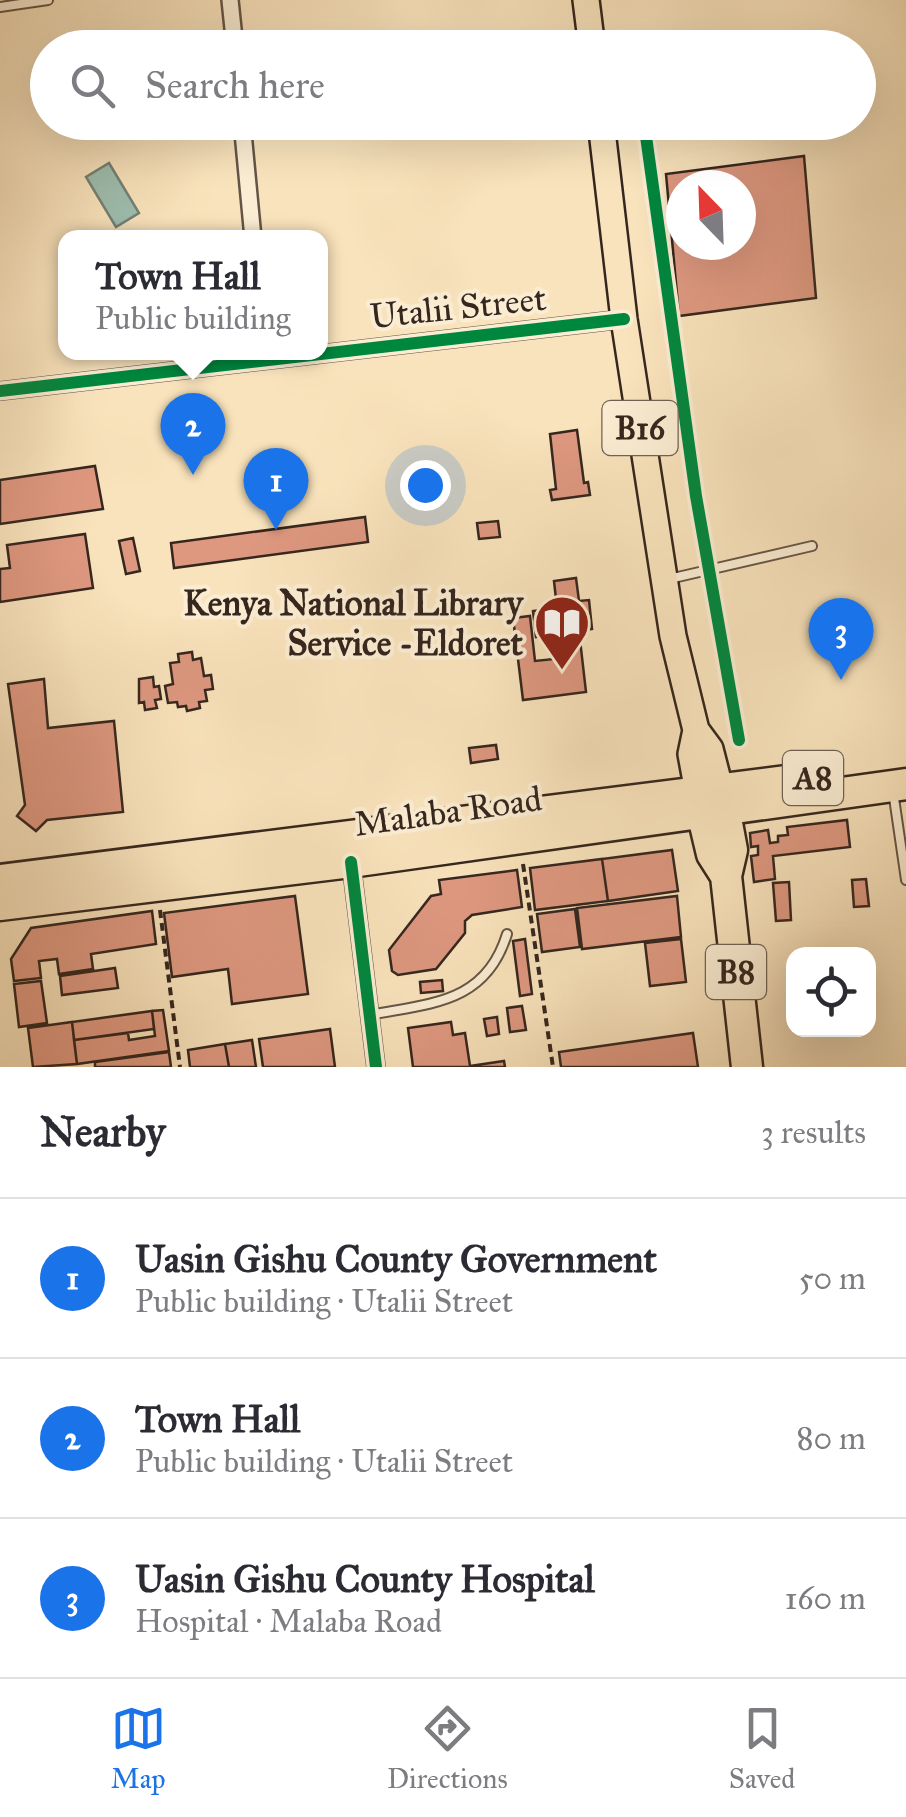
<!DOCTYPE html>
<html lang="en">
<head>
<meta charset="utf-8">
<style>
	:root { --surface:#fff; --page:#f2f2f3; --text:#2b2b33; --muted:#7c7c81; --line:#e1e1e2; --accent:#1a73e8 }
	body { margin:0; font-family:"IM FELL Great Primer",serif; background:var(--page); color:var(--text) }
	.controls { position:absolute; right:30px; bottom:30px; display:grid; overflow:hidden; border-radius:20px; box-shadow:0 10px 40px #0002 }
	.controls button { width:90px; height:90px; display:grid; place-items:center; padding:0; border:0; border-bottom:2px solid var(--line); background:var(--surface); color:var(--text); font:50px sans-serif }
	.compass { position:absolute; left:666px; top:170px; width:90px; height:90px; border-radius:50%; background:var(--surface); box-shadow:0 10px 40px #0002; rotate:337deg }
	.you { position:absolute; left:425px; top:485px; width:35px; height:35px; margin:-25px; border:8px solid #fff; border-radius:50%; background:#1a73e8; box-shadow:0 0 0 15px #1a73e833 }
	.badge { display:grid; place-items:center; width:65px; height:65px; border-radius:50%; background:var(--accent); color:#fff; font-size:32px; font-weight:700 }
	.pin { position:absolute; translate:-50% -82px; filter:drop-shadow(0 2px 5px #0008) }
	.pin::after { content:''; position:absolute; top:52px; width:35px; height:30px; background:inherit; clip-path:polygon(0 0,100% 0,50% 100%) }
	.popup { position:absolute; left:58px; top:230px; width:270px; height:130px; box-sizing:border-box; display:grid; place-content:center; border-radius:20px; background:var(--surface); filter:drop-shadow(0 2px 8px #0005); font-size:32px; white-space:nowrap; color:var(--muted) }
	.popup b { font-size:38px; color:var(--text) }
	.popup::after { content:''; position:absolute; left:50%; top:100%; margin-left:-20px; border:20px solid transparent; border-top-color:var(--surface) }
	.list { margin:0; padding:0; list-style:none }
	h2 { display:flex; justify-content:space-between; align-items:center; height:130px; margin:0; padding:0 40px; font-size:42px }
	h2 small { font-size:32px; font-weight:400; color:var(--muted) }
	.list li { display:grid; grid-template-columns:65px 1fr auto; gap:30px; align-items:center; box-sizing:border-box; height:160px; padding:0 40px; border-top:2px solid var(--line) }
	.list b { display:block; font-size:38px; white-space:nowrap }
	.list p { margin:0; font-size:32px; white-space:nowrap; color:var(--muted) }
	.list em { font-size:32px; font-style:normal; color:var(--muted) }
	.icon { flex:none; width:55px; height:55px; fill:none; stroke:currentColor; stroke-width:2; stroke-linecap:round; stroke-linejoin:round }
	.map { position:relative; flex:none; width:906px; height:1067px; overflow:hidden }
	.search { position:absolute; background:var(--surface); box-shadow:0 10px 40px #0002; left:30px; right:30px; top:30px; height:110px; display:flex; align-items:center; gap:25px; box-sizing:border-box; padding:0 35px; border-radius:55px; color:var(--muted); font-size:38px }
	.sheet { height:610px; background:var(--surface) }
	nav { display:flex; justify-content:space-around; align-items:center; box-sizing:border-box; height:140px; border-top:2px solid var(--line); background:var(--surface); font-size:28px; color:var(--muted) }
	nav a { display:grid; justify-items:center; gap:5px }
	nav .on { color:var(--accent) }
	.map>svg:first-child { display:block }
</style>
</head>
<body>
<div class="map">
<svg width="906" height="1067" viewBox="0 0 906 1067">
	<rect width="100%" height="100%" fill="#f9e3bc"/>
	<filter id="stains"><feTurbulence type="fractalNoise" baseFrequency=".002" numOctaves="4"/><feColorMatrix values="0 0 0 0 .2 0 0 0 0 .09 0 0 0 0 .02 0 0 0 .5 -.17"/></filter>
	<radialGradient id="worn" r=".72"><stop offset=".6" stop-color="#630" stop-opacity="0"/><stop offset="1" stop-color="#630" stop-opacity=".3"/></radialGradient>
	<path fill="#9ebeaf" stroke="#748175" stroke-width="2.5" d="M109,163l30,50 -23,14 -30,-50z"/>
	<path fill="#de9880" stroke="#35261e" stroke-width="2.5" fill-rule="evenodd" d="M804,156l12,142 -137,18 -13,-142zM681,185h60v60h-60z
		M577,430l7,53 4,-1 2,13 -38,5 -2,-10 6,-1 -6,-55z
		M95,466l8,43 -103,15v-44z
		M365,517l3,25 -194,26 -3,-25z
		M498,521l2,16 -21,2 -2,-16z
		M85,534l8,54 -93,14v-33l10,-1 -3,-23z
		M133,538l7,33 -14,3 -7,-33z
		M576,578l3,23 10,-1 3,29 -13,2 7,61 -63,8 -10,-82 17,-2 5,45 20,-2 -3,-24 -16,2 -3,-26 24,-3 -3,-27z
		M192,652l1,8 8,-2 3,18 7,-1 2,14 -8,1 2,11 -8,1 1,6 -13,3 -1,-5 -8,1 -1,-5 -9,1 -3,-17 8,-2 -3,-21 9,-1 -1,-8z
		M153,677l1,10 5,-1 2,13 -6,1 2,8 -12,2 -1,-8 -5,1v-24z
		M44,679l4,49 66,-7 9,91 -76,8 -11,11 -19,-15 8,-11 -17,-121z
		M496,745l2,14 -27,4 -2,-15z
		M847,820l3,27 -77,9 2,23 -21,3 -3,-26 7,-1v-9l-7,1 -1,-14 18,-3 2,13 8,-1v-6l10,-1 -1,-8z
		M672,850l6,41 -70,10 -6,-42z
		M602,859l6,42 -73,9 -5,-42z
		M517,870l5,37 -50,8 -7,6v12l-29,36 -38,6 -6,-4 -3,-21 42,-54 10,-2 -2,-14z
		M866,879l3,27 -15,1 -2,-27z
		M789,882l2,38 -15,1 -3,-38z
		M295,896l13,98 -76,10 -4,-35 -56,8 -8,-64z
		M677,896l4,41 -99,12 -5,-41z
		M575,909l5,38 -38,5 -5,-38z
		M152,911l4,33 -65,10 2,15 -34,5 -2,-15 -18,2 2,17 -27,3 -3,-22 20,-31z
		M525,939l7,55 -12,2 -7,-55z
		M681,939l5,43 -36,4 -5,-43z
		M115,968l3,20 -56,7 -2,-19z
		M442,980l1,11 -22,2 -1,-11z
		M41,981l6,42 -28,4 -5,-43z
		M522,1006l4,24 -16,2 -3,-24z
		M163,1010l6,41 -92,13 -3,-24 54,-7 1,7 26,-4 -3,-25z
		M152,1011l2,18 -80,11 -2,-18z
		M497,1017l2,17 -12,2 -3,-17z
		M72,1022l5,42 -44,3 -5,-39z
		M451,1022l2,13 12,-2 5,33 34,-5 1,6h-92l-5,-39z
		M330,1029l5,38h-72l-4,-28z
		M693,1033l5,34h-137l-2,-15z
		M252,1040l4,27h-27l-4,-23z
		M225,1044l4,23h-39l-2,-17z
		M169,1052l2,15h-76v-5z"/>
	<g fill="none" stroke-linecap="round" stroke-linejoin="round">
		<g stroke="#665546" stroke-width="12">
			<path id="lane" d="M0,7l48,-7
				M669,579l143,-33
				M893,791l13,89
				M370,1015c62,-12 116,-12 137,-81"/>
		</g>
		<g stroke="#665546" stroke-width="20">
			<path id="street" d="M230,0l5,48
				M242,122l11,116
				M0,391l624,-72
				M351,862l25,205"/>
		</g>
		<g stroke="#35261e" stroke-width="30">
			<path id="primary" d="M586,0l6,48
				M601,122l23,197 49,317 23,94 14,19 10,39
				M696,730l-5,24 7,38"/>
		</g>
		<g stroke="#35261e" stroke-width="35">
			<path id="highway" d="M721,791l11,59 -6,26 21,191
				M698,795l14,59 14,22
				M0,880l810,-102
				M0,905l351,-43 555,-78"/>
		</g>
		<path stroke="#35261e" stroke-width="4" stroke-dasharray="8 5" stroke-linecap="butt" d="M523,864l30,203
			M160,910l20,157"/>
		<use href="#lane" stroke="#fbedd3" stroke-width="8"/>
		<use href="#street" stroke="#fbedd3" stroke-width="15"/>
		<use href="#primary" stroke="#f9e3bc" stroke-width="25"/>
		<use href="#highway" stroke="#f9e3bc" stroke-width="30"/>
		<g stroke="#fbedd3" stroke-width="19">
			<path id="cycleway" d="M644,122l52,374 43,244
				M0,391l624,-72
				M351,862l25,205"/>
		</g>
		<use href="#cycleway" stroke="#00873e" stroke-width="12"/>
	</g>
	<defs>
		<g id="library-pin" transform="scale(2.875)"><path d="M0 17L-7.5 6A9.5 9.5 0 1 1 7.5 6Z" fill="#8f2418" stroke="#fbedd3"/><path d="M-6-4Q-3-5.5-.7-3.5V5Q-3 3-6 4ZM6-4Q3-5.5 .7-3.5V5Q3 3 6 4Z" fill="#fff"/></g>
	</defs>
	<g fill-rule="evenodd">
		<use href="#library-pin" x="562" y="623"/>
	</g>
	<g text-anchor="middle" stroke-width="8" stroke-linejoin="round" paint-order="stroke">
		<g fill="#fbedd3" stroke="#706254" stroke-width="2.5">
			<rect x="602.5" y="401" width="75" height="54" rx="8"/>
			<rect x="783" y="751" width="60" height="54" rx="8"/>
			<rect x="706" y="945" width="60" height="54" rx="8"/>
		</g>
		<g font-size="32" font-weight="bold" fill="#35261e">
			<text x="640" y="439">B16</text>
			<text x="813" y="789">A8</text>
			<text x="736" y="983">B8</text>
		</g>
		<g font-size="35" fill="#35261e" stroke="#fbedd3">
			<text transform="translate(458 307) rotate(-6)" y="12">Utalii Street</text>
			<text transform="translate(448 811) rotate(-8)" y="12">Malaba Road</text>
		</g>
		<g font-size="35" font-weight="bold" fill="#35261e" stroke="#fbedd3" text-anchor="end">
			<text x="523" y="615">Kenya National Library<tspan x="523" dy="40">Service -Eldoret</tspan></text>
		</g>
	</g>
	<rect width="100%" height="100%" filter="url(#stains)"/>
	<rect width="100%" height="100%" fill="url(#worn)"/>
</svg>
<div class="controls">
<button><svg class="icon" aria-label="locate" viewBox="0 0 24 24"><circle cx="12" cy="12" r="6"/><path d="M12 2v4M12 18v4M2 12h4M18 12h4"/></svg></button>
</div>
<svg class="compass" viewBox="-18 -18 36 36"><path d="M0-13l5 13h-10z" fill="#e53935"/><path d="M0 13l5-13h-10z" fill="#7c7c81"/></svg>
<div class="you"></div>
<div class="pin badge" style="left:276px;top:530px">1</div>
<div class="pin badge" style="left:193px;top:475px">2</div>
<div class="popup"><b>Town Hall</b>Public building</div>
<div class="pin badge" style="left:841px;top:680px">3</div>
<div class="search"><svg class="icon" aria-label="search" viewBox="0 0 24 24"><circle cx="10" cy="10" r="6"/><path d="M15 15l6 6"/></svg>Search here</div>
</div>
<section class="sheet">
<h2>Nearby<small>3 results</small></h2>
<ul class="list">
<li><span class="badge">1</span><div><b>Uasin Gishu County Government</b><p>Public building · Utalii Street</p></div><em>50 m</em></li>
<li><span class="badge">2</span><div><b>Town Hall</b><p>Public building · Utalii Street</p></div><em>80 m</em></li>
<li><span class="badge">3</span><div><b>Uasin Gishu County Hospital</b><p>Hospital · Malaba Road</p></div><em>160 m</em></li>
</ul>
</section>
<nav>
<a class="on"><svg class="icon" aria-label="map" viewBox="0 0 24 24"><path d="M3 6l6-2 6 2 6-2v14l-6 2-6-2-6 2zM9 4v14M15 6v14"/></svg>Map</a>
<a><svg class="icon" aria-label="directions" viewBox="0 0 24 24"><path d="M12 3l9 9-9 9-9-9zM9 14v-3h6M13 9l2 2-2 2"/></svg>Directions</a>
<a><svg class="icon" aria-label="saved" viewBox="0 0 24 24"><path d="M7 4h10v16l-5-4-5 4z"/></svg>Saved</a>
</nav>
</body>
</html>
